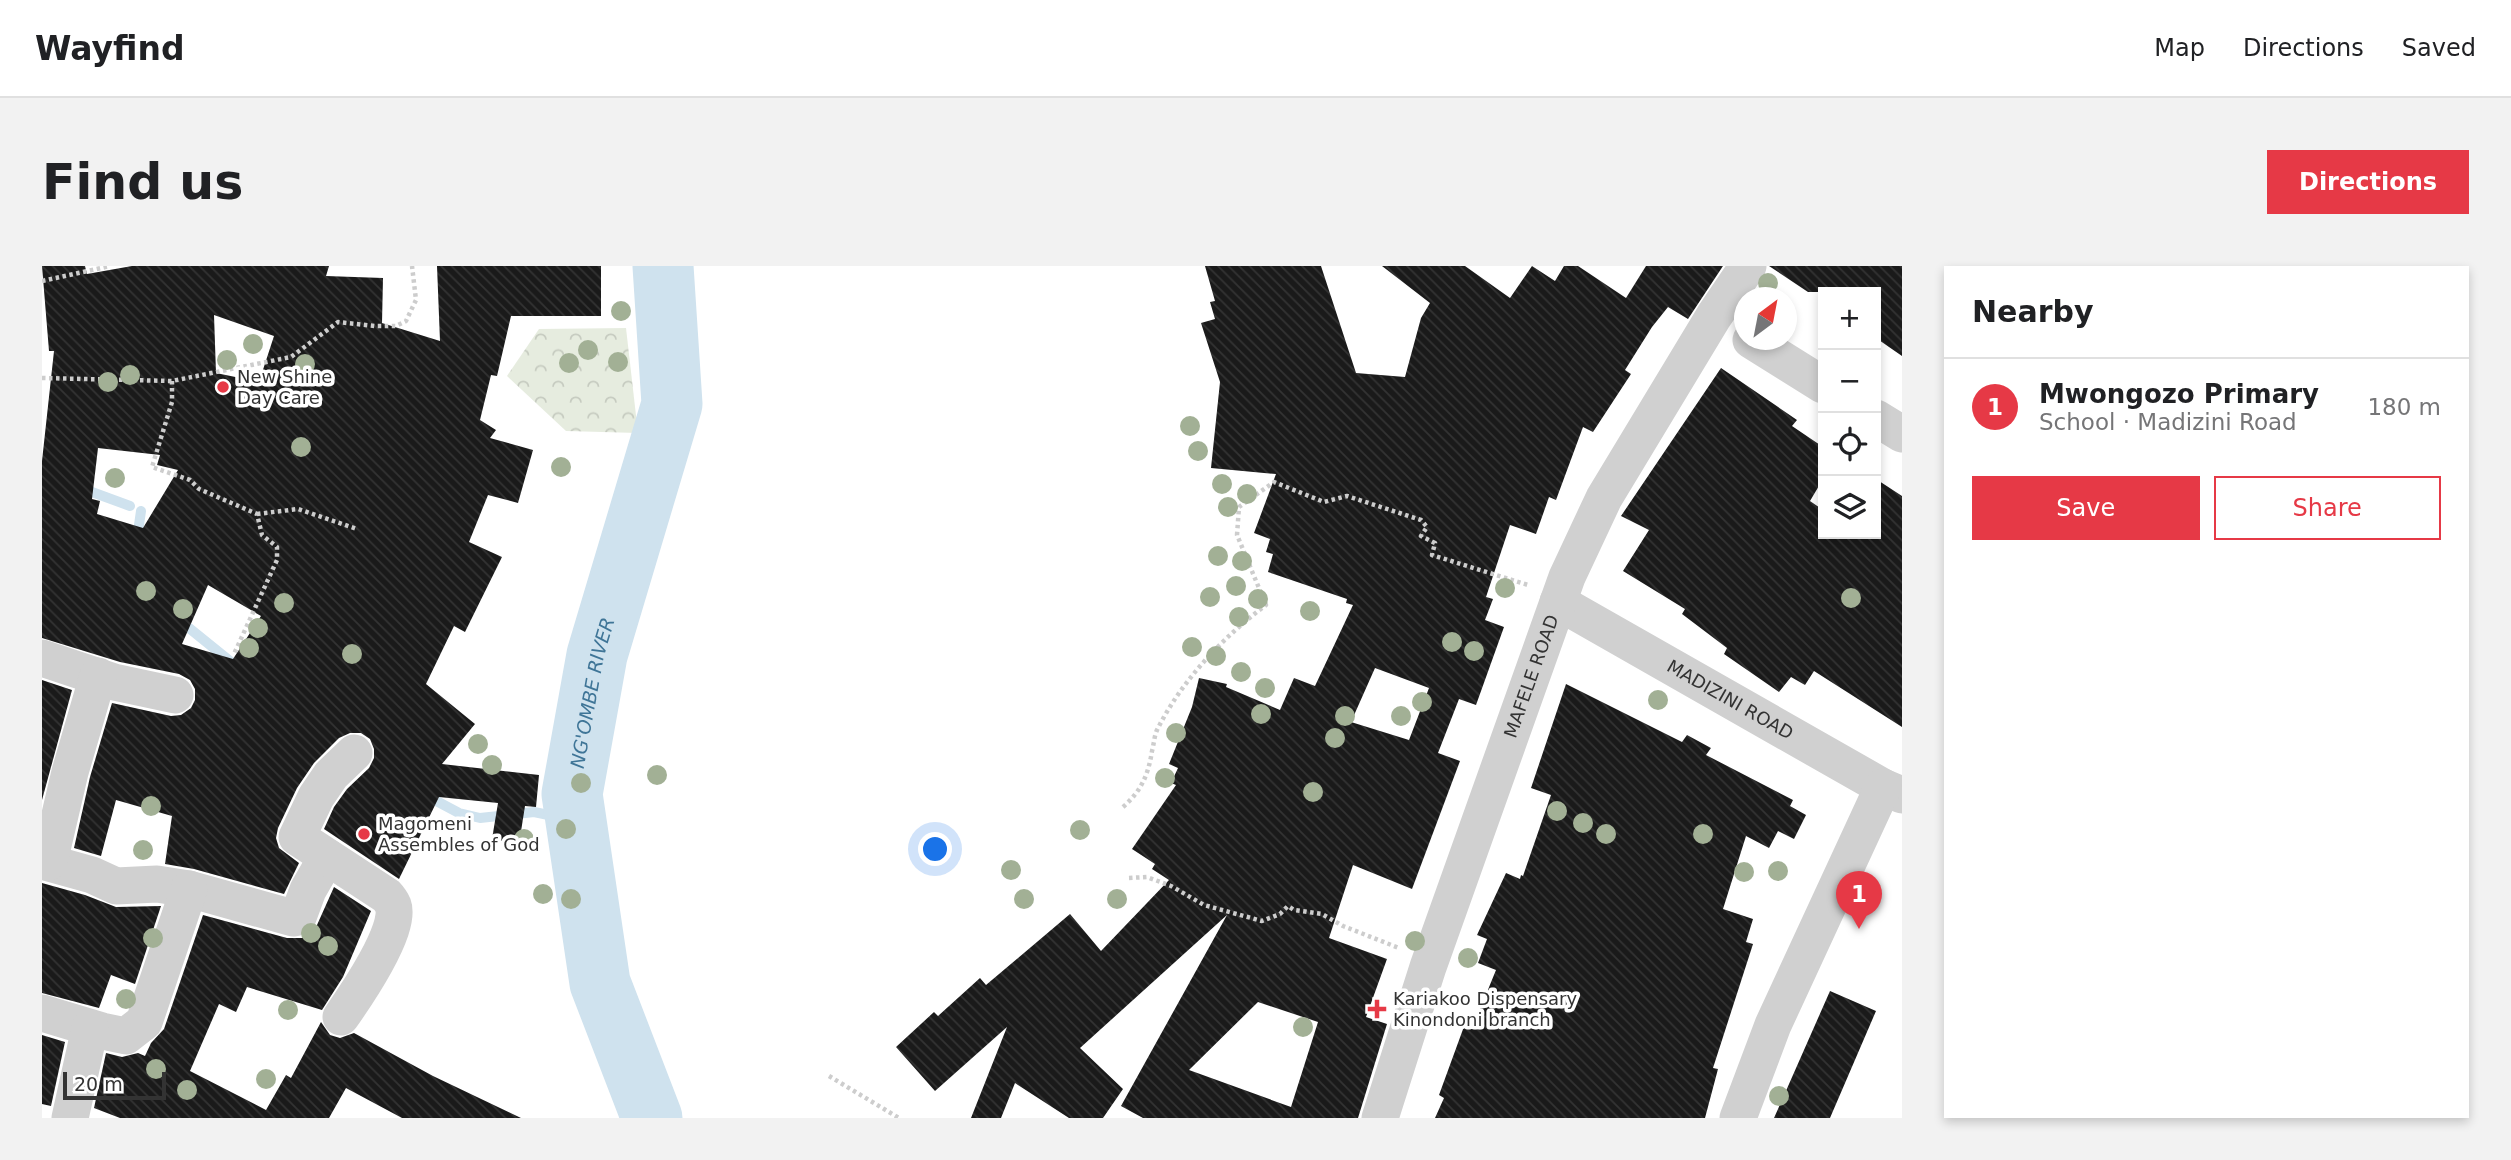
<!DOCTYPE html>
<html lang="en">
<head>
<meta charset="utf-8">
<style>
	:root { --surface:#fff; --page:#f2f2f2; --text:#202124; --muted:#757577; --line:#e0e0e0; --accent:#e63946 }
	body { margin:0; font-family:"DejaVu Sans",sans-serif; background:var(--page); color:var(--text) }
	.controls { position:absolute; right:21px; top:21px; display:grid; overflow:hidden; border-radius:0px; box-shadow:0 4px 10px #0003 }
	.controls button { width:63px; height:63px; display:grid; place-items:center; padding:0; border:0; border-bottom:2px solid var(--line); background:var(--surface); color:var(--text); font:35px sans-serif }
	.compass { position:absolute; left:1692px; top:21px; width:63px; height:63px; border-radius:50%; background:var(--surface); box-shadow:0 4px 10px #0003; rotate:32deg }
	.scale { position:absolute; left:21px; bottom:18px; width:103px; box-sizing:border-box; padding-left:7px; border:4px solid #333; border-top:0; font-size:19px; line-height:24px; white-space:nowrap; color:#333; -webkit-text-stroke:5px #fff; paint-order:stroke }
	.you { position:absolute; left:894px; top:584px; width:24px; height:24px; margin:-18px; border:5px solid #fff; border-radius:50%; background:#1a73e8; box-shadow:0 0 0 10px #1a73e833 }
	.badge { display:grid; place-items:center; width:46px; height:46px; border-radius:50%; background:var(--accent); color:#fff; font-size:23px; font-weight:700 }
	.pin { position:absolute; translate:-50% -58px; filter:drop-shadow(0 2px 4px #0008) }
	.pin::after { content:''; position:absolute; top:37px; width:24px; height:21px; background:inherit; clip-path:polygon(0 0,100% 0,50% 100%) }
	.list { margin:0; padding:0; list-style:none }
	h2 { display:flex; justify-content:space-between; align-items:center; height:91px; margin:0; padding:0 28px; font-size:30px }
	h2 small { font-size:23px; font-weight:400; color:var(--muted) }
	.list li { display:grid; grid-template-columns:46px 1fr auto; gap:21px; align-items:center; box-sizing:border-box; height:98px; padding:0 28px; border-top:2px solid var(--line) }
	.list b { display:block; font-size:26px; white-space:nowrap }
	.list p { margin:0; font-size:23px; white-space:nowrap; color:var(--muted) }
	.list em { font-size:23px; font-style:normal; color:var(--muted) }
	.actions { display:flex; gap:14px; padding:21px 28px }
	.actions a { flex:1; padding:16px 0; border:2px solid var(--accent); border-radius:0px; text-align:center; font-size:24px; color:var(--accent) }
	.actions .main { background:var(--accent); color:#fff }
	.icon { flex:none; width:38px; height:38px; fill:none; stroke:currentColor; stroke-width:2; stroke-linecap:round; stroke-linejoin:round }
	.map { position:relative; flex:none; width:1860px; height:852px; overflow:hidden; border-radius:0px }
	header { display:flex; align-items:center; gap:42px; box-sizing:border-box; height:98px; padding:0 35px; background:var(--surface); border-bottom:2px solid var(--line) }
	header strong { font-size:33px }
	nav { display:flex; gap:38px; margin-inline-start:auto; font-size:24px }
	.intro { display:flex; align-items:center; justify-content:space-between; box-sizing:border-box; height:168px; padding:0 42px }
	h1 { margin:0; font-size:49px }
	.button { padding:18px 32px; border-radius:0px; background:var(--accent); color:#fff; font-size:24px; font-weight:700 }
	main { display:flex; gap:42px; padding:0 42px }
	aside { flex:1; background:var(--surface); border-radius:0px; box-shadow:0 4px 10px #0003 }
	.map>svg:first-child { display:block }
</style>
</head>
<body>
<header>
<strong>Wayfind</strong>
<nav><a>Map</a><a>Directions</a><a>Saved</a></nav>
</header>
<div class="intro"><h1>Find us</h1><a class="button">Directions</a></div>
<main>
<div class="map">
<svg width="1860" height="852" viewBox="0 0 1860 852">
	<defs>
		<pattern id="forest-crowns" width="20" height="18" patternUnits="userSpaceOnUse" patternTransform="scale(1.75)"><rect width="20" height="18" fill="#e6ecdf"/><path d="M2 6a3 3 0 1 1 6 0M12 15a3 3 0 1 1 6 0" fill="none" stroke="#c6cbc0"/></pattern>
		<pattern id="building-back-hatch" width="6" height="6" patternUnits="userSpaceOnUse" patternTransform="scale(1.75)"><rect width="6" height="6" fill="#1a1a1a"/><path d="M-1 5l2 2M0 0l6 6M5-1l2 2" fill="none" stroke="#333"/></pattern>
	</defs>
	<rect width="100%" height="100%" fill="#fff"/>
	<path fill="url(#forest-crowns)" d="M584,62l12,105 -72,-2 -59,-55 32,-47z"/>
	<g fill="none" stroke-linecap="round" stroke-linejoin="round">
		<path stroke="#cfe2ee" stroke-width="10" d="M39,222l49,18
			M95,273l4,-28
			M147,362l47,38
			M385,530l32,17 21,5 54,-6 34,7 29,-2 -14,52"/>
		<path stroke="#cfe2ee" stroke-width="61" id="s1" d="M610,852l-52,-135 -28,-189 25,-139 75,-251 -9,-138"/>
	</g>
	<path fill="url(#building-back-hatch)" fill-rule="evenodd" d="M0,0h43l2,8 45,-8h197l-3,10 57,2 -1,45 58,18 -3,-75h164v50h-90l-14,60 -6,-1 -11,45 16,10 -6,8 43,12 -15,53 -30,-8 -19,47 33,15 -37,75 -11,-6 -28,58 49,40 -33,40 97,11 -3,32 -11,-1 -6,38 -27,-5 6,-36 -59,-6 -40,82 -75,-50 10,-22 13,-18 22,-21 5,-10v-9l-4,-10 -9,-6h-11l-11,5 -25,25 -17,25 -19,40 -2,10 3,10 20,15 -15,31 -90,-25 -29,-5 7,-48 -56,-16 -15,56 -27,-8 16,-71 22,-74 59,13 10,-1 10,-7 4,-8v-11l-5,-9 -11,-6 -59,-12 -78,-24v-177l12,-110h-5zM172,49l60,21 -15,46 -43,-9zM56,182l62,7 -3,10 21,5 -35,58 -46,-14 3,-13 -8,-2zM166,319l53,31 -28,43 -51,-15z
		M1163,0h116l35,107 49,4 16,-59 9,-15 -48,-37h83l45,32 22,-32 23,15 9,-15h14l48,32 20,-32h77l-35,53 -20,-12 -16,20 -27,43 6,4 -38,58 -10,-5 -27,73 -7,-3 -13,37 -26,-9 -24,72 7,2 -8,21 19,7 -28,78 -17,-6 -21,54 22,8 -48,128 -59,-24 -24,73 58,21 -21,58 21,7 -29,94h-215l-22,-12 106,-191 -147,133 43,41 -20,29h-34l-54,-35 -14,35h-30l36,-91 -72,64 -39,-44 38,-35 4,4 42,-38 6,7 84,-71 31,37 68,-71 -17,-11 3,-5 -23,-15 44,-64 -5,-2 7,-15 -9,-4 23,-57 7,-29 28,6 -1,3 54,23 14,-32 21,8 38,-81 -7,-2 1,-4 -79,-27 5,-18 -7,-2 4,-13 -16,-6 22,-59 -65,-6 9,-86 -19,-59 14,-4 -5,-17 5,-1zM1333,402l54,20 -20,52 -58,-18zM1216,736l60,20 -27,85 -102,-37z
		M1727,0h133v90l-26,-18v-46h-68z
		M1679,102l76,52 -5,6 31,21v32l-13,22 13,9v24h53v-55l26,17v231l-88,-56 -9,14 -14,-8 -12,15 -55,-38 3,-6 -45,-34 3,-5 -62,-38 26,-41 -28,-14z
		M0,414l30,10 -30,110z
		M1524,418l116,58 5,-7 24,13 -5,7 87,45 -3,6 16,9 -12,24 -16,-8 -9,17 -23,-12 -23,73 30,10 -7,23 7,2 -40,124 5,1 -13,49h-270l9,-20 -5,-3 27,-74 8,3 22,-54 -18,-7 9,-24 -10,-4 29,-62 14,6 1,-4 2,1 28,-81 -20,-7z
		M0,617l43,12 31,12 45,-1 -26,78 -24,-9 -12,33 -57,-15z
		M292,621l37,24 -28,66 -21,33 -75,-23 -11,25 -17,-8 -29,67 76,39 20,-35 5,3 30,-56 9,13 10,3 14,-5 79,43 88,42h-119l-56,-30 -17,30h-209l-26,-10 12,-55 16,4 16,-4 7,3 6,-13 13,-14 39,-114 84,23h15l9,-5 6,-8z
		M1788,725l46,20 -46,107h-56z
		M0,769l23,7 -14,64 -9,-2z"/>
	<g fill="none" stroke-linecap="round" stroke-linejoin="round">
		<path stroke="#cdcdcd" stroke-width="4.5" stroke-dasharray="3.5 3.5" stroke-linecap="butt" d="M0,15l68,-15
			M0,112l130,3 119,-24 47,-35 37,4h21l10,-5 10,-21 -4,-34
			M130,115v21l-20,65 38,13 9,9 58,25 5,21 15,12v13l-43,94
			M215,248l41,-5 59,20
			M1081,541c18,-16 25,-31 29,-56 2,-7 2,-14 5,-21 25,-50 65,-92 109,-125l-29,-70 2,-28 35,-25 50,20 23,-6 74,24 6,7 -6,9 14,7 -3,12 96,30
			M1087,612l18,-1 24,9 33,19 58,16 18,-7 8,-8 6,4 28,4 21,12 56,22
			M787,810l70,42"/>
		<g stroke="#d0d0d0" stroke-width="37">
			<path d="M1709,74l72,45"/>
			<path d="M1834,152l26,16"/>
			<path id="s2" d="M1516,336l325,185 19,8"/>
			<path d="M0,392l72,24 61,13"/>
			<path d="M0,595l50,14 24,11 41,-2 32,5 104,29 5,-1 10,-27 19,-33"/>
			<path d="M7,596l21,-90 28,-96"/>
			<path d="M0,747l60,18 24,5 18,-14 45,-133"/>
			<path d="M299,751c14,-20 61,-88 52,-112 0,-1 -5,-8 -6,-9l-90,-59 19,-40 15,-22 23,-22"/>
			<path d="M28,852l20,-90"/>
			<path id="s3" d="M1338,852l48,-151 139,-390 37,-79 110,-182 34,-50"/>
			<path d="M1696,852l35,-93 110,-238"/>
		</g>
	</g>
	<g fill="#a2b095">
		<circle cx="1726" cy="17" r="10"/>
		<circle cx="579" cy="45" r="10"/>
		<circle cx="211" cy="78" r="10"/>
		<circle cx="546" cy="84" r="10"/>
		<circle cx="185" cy="94" r="10"/>
		<circle cx="576" cy="96" r="10"/>
		<circle cx="527" cy="97" r="10"/>
		<circle cx="263" cy="98" r="10"/>
		<circle cx="88" cy="109" r="10"/>
		<circle cx="66" cy="116" r="10"/>
		<circle cx="1148" cy="160" r="10"/>
		<circle cx="259" cy="181" r="10"/>
		<circle cx="1156" cy="185" r="10"/>
		<circle cx="519" cy="201" r="10"/>
		<circle cx="73" cy="212" r="10"/>
		<circle cx="1180" cy="218" r="10"/>
		<circle cx="1205" cy="228" r="10"/>
		<circle cx="1186" cy="241" r="10"/>
		<circle cx="1176" cy="290" r="10"/>
		<circle cx="1200" cy="295" r="10"/>
		<circle cx="1194" cy="320" r="10"/>
		<circle cx="1463" cy="322" r="10"/>
		<circle cx="104" cy="325" r="10"/>
		<circle cx="1168" cy="331" r="10"/>
		<circle cx="1809" cy="332" r="10"/>
		<circle cx="1216" cy="333" r="10"/>
		<circle cx="242" cy="337" r="10"/>
		<circle cx="141" cy="343" r="10"/>
		<circle cx="1268" cy="345" r="10"/>
		<circle cx="1197" cy="351" r="10"/>
		<circle cx="216" cy="362" r="10"/>
		<circle cx="1410" cy="376" r="10"/>
		<circle cx="1150" cy="381" r="10"/>
		<circle cx="207" cy="382" r="10"/>
		<circle cx="1432" cy="385" r="10"/>
		<circle cx="310" cy="388" r="10"/>
		<circle cx="1174" cy="390" r="10"/>
		<circle cx="1199" cy="406" r="10"/>
		<circle cx="1223" cy="422" r="10"/>
		<circle cx="1616" cy="434" r="10"/>
		<circle cx="1380" cy="436" r="10"/>
		<circle cx="1219" cy="448" r="10"/>
		<circle cx="1303" cy="450" r="10"/>
		<circle cx="1359" cy="450" r="10"/>
		<circle cx="1134" cy="467" r="10"/>
		<circle cx="1293" cy="472" r="10"/>
		<circle cx="436" cy="478" r="10"/>
		<circle cx="450" cy="499" r="10"/>
		<circle cx="615" cy="509" r="10"/>
		<circle cx="1123" cy="512" r="10"/>
		<circle cx="539" cy="517" r="10"/>
		<circle cx="1271" cy="526" r="10"/>
		<circle cx="109" cy="540" r="10"/>
		<circle cx="1515" cy="545" r="10"/>
		<circle cx="1541" cy="557" r="10"/>
		<circle cx="524" cy="563" r="10"/>
		<circle cx="1038" cy="564" r="10"/>
		<circle cx="1564" cy="568" r="10"/>
		<circle cx="1661" cy="568" r="10"/>
		<circle cx="482" cy="573" r="10"/>
		<circle cx="101" cy="584" r="10"/>
		<circle cx="969" cy="604" r="10"/>
		<circle cx="1736" cy="605" r="10"/>
		<circle cx="1702" cy="606" r="10"/>
		<circle cx="501" cy="628" r="10"/>
		<circle cx="529" cy="633" r="10"/>
		<circle cx="982" cy="633" r="10"/>
		<circle cx="1075" cy="633" r="10"/>
		<circle cx="269" cy="667" r="10"/>
		<circle cx="111" cy="672" r="10"/>
		<circle cx="1373" cy="675" r="10"/>
		<circle cx="286" cy="680" r="10"/>
		<circle cx="1426" cy="692" r="10"/>
		<circle cx="84" cy="733" r="10"/>
		<circle cx="246" cy="744" r="10"/>
		<circle cx="1261" cy="761" r="10"/>
		<circle cx="114" cy="803" r="10"/>
		<circle cx="224" cy="813" r="10"/>
		<circle cx="145" cy="824" r="10"/>
		<circle cx="1737" cy="830" r="10"/>
	</g>
	<g fill="#e63946" stroke="#fff" stroke-width="2.5">
		<circle cx="181" cy="121" r="7"/>
		<circle cx="322" cy="568" r="7"/>
		<path d="M1331.5 732.5h7v7h7v7h-7v7h-7v-7h-7v-7h7z"/>
	</g>
	<g text-anchor="middle" stroke-width="7" stroke-linejoin="round" paint-order="stroke">
		<g font-size="18" fill="#333" stroke="#fff" text-anchor="start">
			<text x="195" y="117">New Shine<tspan x="195" dy="21">Day Care</tspan></text>
			<text x="336" y="564">Magomeni<tspan x="336" dy="21">Assembles of God</tspan></text>
			<text x="1351" y="739">Kariakoo Dispensary<tspan x="1351" dy="21">Kinondoni branch</tspan></text>
		</g>
		<g font-size="18" fill="#333" stroke="#fff">
			<text dy="6" stroke="none"><textPath href="#s3" startOffset="467">MAFELE ROAD</textPath></text>
			<text dy="6" stroke="none"><textPath href="#s2" startOffset="198">MADIZINI ROAD</textPath></text>
		</g>
		<g font-size="19" font-style="italic" fill="#3f7597" stroke="#fff">
			<text dy="7" stroke="none"><textPath href="#s1" startOffset="439">NG'OMBE RIVER</textPath></text>
		</g>
	</g>
</svg>
<div class="controls">
<button>+</button>
<button>−</button>
<button><svg class="icon" aria-label="locate" viewBox="0 0 24 24"><circle cx="12" cy="12" r="6"/><path d="M12 2v4M12 18v4M2 12h4M18 12h4"/></svg></button>
<button><svg class="icon" aria-label="layers" viewBox="0 0 24 24"><path d="M12 4l9 5-9 5-9-5zM3 14l9 5 9-5"/></svg></button>
</div>
<svg class="compass" viewBox="-18 -18 36 36"><path d="M0-13l5 13h-10z" fill="#e53935"/><path d="M0 13l5-13h-10z" fill="#757577"/></svg>
<div class="scale">20 m</div>
<div class="you"></div>
<div class="pin badge" style="left:1817px;top:663px">1</div>
</div>
<aside>
<h2>Nearby<small></small></h2>
<ul class="list">
<li><span class="badge">1</span><div><b>Mwongozo Primary</b><p>School · Madizini Road</p></div><em>180 m</em></li>
</ul>
<div class="actions"><a class="main">Save</a><a>Share</a></div>
</aside>
</main>
</body>
</html>
